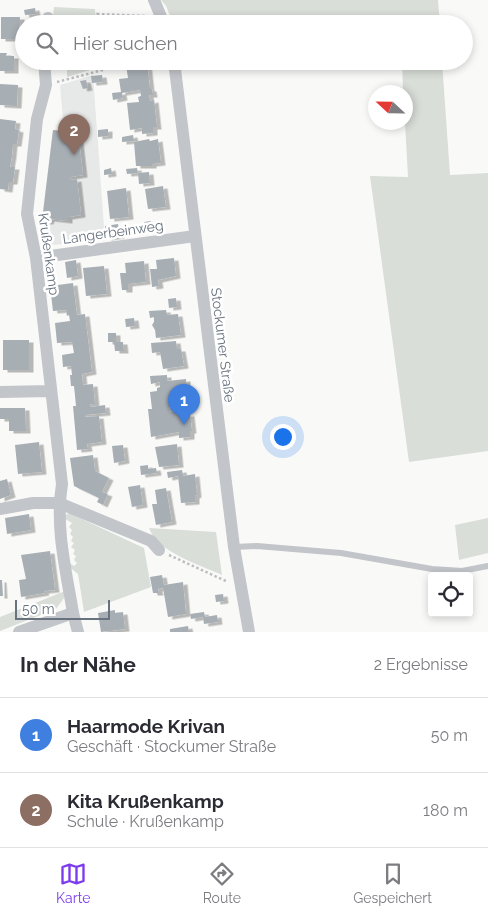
<!DOCTYPE html>
<html lang="de">
<head>
<meta charset="utf-8">
<style>
	:root { --surface:#fff; --page:#f7f7f7; --text:#2b2b33; --muted:#7c7c81; --line:#e1e1e2; --accent:#7c3aed }
	body { margin:0; font-family:Raleway,sans-serif; background:var(--page); color:var(--text) }
	.controls { position:absolute; right:15px; bottom:15px; display:grid; overflow:hidden; border-radius:5px; box-shadow:0 2px 8px #0003 }
	.controls button { width:45px; height:45px; display:grid; place-items:center; padding:0; border:0; border-bottom:1px solid var(--line); background:var(--surface); color:var(--text); font:25px sans-serif }
	.compass { position:absolute; left:368px; top:85px; width:45px; height:45px; border-radius:50%; background:var(--surface); box-shadow:0 2px 8px #0003; rotate:292deg }
	.scale { position:absolute; left:15px; bottom:12px; width:95px; box-sizing:border-box; padding-left:5px; border:2px solid #68737f; border-top:0; font-size:14px; line-height:18px; white-space:nowrap; color:#68737f; -webkit-text-stroke:4px #fff; paint-order:stroke }
	.you { position:absolute; left:282px; top:436px; width:18px; height:18px; margin:-12px; border:4px solid #fff; border-radius:50%; background:#1a73e8; box-shadow:0 0 0 8px #1a73e833 }
	.badge { display:grid; place-items:center; width:32px; height:32px; border-radius:50%; background:var(--accent); color:#fff; font-size:16px; font-weight:700 }
	.pin { position:absolute; translate:-50% -41px; filter:drop-shadow(0 1px 2px #0008) }
	.pin::after { content:''; position:absolute; top:26px; width:18px; height:15px; background:inherit; clip-path:polygon(0 0,100% 0,50% 100%) }
	.list { margin:0; padding:0; list-style:none }
	h2 { display:flex; justify-content:space-between; align-items:center; height:65px; margin:0; padding:0 20px; font-size:21px }
	h2 small { font-size:16px; font-weight:400; color:var(--muted) }
	.list li { display:grid; grid-template-columns:32px 1fr auto; gap:15px; align-items:center; box-sizing:border-box; height:75px; padding:0 20px; border-top:1px solid var(--line) }
	.list b { display:block; font-size:19px; white-space:nowrap }
	.list p { margin:0; font-size:16px; white-space:nowrap; color:var(--muted) }
	.list em { font-size:16px; font-style:normal; color:var(--muted) }
	.icon { flex:none; width:28px; height:28px; fill:none; stroke:currentColor; stroke-width:2; stroke-linecap:round; stroke-linejoin:round }
	.map { position:relative; flex:none; width:488px; height:632px; overflow:hidden }
	.search { position:absolute; background:var(--surface); box-shadow:0 2px 8px #0003; left:15px; right:15px; top:15px; height:55px; display:flex; align-items:center; gap:12px; box-sizing:border-box; padding:0 18px; border-radius:28px; color:var(--muted); font-size:19px }
	.sheet { height:215px; background:var(--surface) }
	nav { display:flex; justify-content:space-around; align-items:center; box-sizing:border-box; height:70px; border-top:1px solid var(--line); background:var(--surface); font-size:14px; color:var(--muted) }
	nav a { display:grid; justify-items:center; gap:2px }
	nav .on { color:var(--accent) }
	.map>svg:first-child { display:block }
</style>
</head>
<body>
<div class="map">
<svg width="488" height="632" viewBox="0 0 488 632">
	<defs>
		<filter id="shadow"><feDropShadow dx="4.5" dy="2.5" stdDeviation="0" flood-color="#0004"/></filter>
	</defs>
	<rect width="100%" height="100%" fill="#f9faf8"/>
	<path fill="#e7e9e8" d="M93,75l12,166 -53,4 -12,-12 13,-103 11,1 -4,-46z"/>
	<path fill="#d9ded8" d="M161,0h277l2,24h-139l-130,-6 -5,-12z
		M54,7l41,2 1,15h-44z
		M67,61h32l1,6 -33,10z
		M402,61h40l8,114 38,-2v278l-79,11 -39,-286 38,1 -3,-54 1,-31h-3z
		M69,513l75,35 7,39 -67,25 -6,-38 -9,-7 -1,-5 6,4 3,-3 -3,-3 2,-4 -3,-2 2,-4 -4,-3 3,-4 -3,-2 2,-4 -3,-3 2,-4 -3,-3 3,-4 -10,-6z
		M488,518v35l-29,7 -4,-35z
		M149,528l67,4 6,43c-22,-10 -65,-23 -73,-47z
		M65,591l-1,7 -8,11 -56,22v-14z"/>
	<path fill="#a7aeb4" filter="url(#shadow)" d="M35,8l1,6 -11,1 -1,-5z
		M1,17h19l-1,22h-18z
		M100,17l10,1v4h-9z
		M130,17l1,7h-17l-1,-5z
		M0,53h7l-1,3h8v15h-14z
		M137,61h10l3,28h2l1,6h-4l1,6 4,-1 3,27h-4v6l-11,1v-6l-12,2 -3,-27 12,-1 -1,-5 3,-1 -1,-6 -18,3 1,5 -10,2 -1,-7 9,-1 -2,-13 9,-1 -2,-13 12,-1z
		M102,75l1,7 -11,1 -1,-7z
		M86,80l2,8 -5,1 -3,-8z
		M0,84l18,1 -1,21 -17,-1z
		M0,119l16,2 -1,8 4,1 -2,14h-4l-1,11 -2,12h5l-2,15h-4l-1,8 -8,-1z
		M77,122l6,53 -13,2 1,3 6,-1 4,36 -13,2v4l-18,-2 -1,3 -7,-1 11,-91 11,1 -1,-8z
		M108,129v7l-10,1v-7z
		M133,135l1,6 -12,1v-5z
		M149,139l1,2 8,-2 3,24 -9,1v2h-16l-2,-24z
		M111,168l1,6 -8,1v-5z
		M137,168l1,5 -11,1 -1,-5z
		M149,172l1,11 -11,1 -1,-11z
		M163,186l3,21 -18,2 -3,-20z
		M126,188l3,29 -19,2 -3,-28z
		M151,221v7l-6,1 -1,-7z
		M118,224l2,12 -13,2 -2,-12z
		M174,258l2,18 -18,4 1,6 -7,1 -2,-18h7l-1,-9z
		M76,260l2,16 -11,2 -2,-16z
		M144,261l2,21 -18,2v6h-6l-2,-17h6l-1,-10z
		M104,266l3,28 -21,2 -3,-28z
		M73,283l4,32 8,-1 7,58 -10,2 1,11 10,-1 2,20h-5l1,3 14,-2 1,8 -21,2v2l14,-1 3,26 -15,2 1,5 -11,1 -4,-44h3l-2,-20h-3l-1,-11h2l-1,-9 -8,1 -1,-12 12,-2 -2,-11 -15,1 -2,-20 15,-2 -1,-6 -2,1 -1,-6 -13,1 -3,-25z
		M176,298l1,9 -8,1 -1,-9z
		M166,310l1,5 11,-1 3,21 -25,3 -1,-8 -3,-5 2,-3v-5l-4,1 -1,-7z
		M134,318l1,8 -9,1 -1,-8z
		M108,333h8v9h-8z
		M3,340h26v30h-26z
		M176,341l1,8h4l3,17 -21,3 -3,-17 -8,1 -1,-10z
		M114,342h9l1,9h-9z
		M167,375v6l19,-2v6h-1l3,13 -18,2 1,7h-2l1,5 9,-1v4l11,-1 2,17h-2v6l-11,1v-6l-28,5 -3,-28h4l-2,-17 7,-1v-3l3,-1v-5l-9,2 -1,-8z
		M0,408h25l1,23h-17v-12h-9z
		M39,442l3,30 -24,2 -3,-29z
		M177,444l2,21 -20,2 -4,-20z
		M123,445l2,16 -11,2 -2,-17z
		M93,455l2,16 14,7 -7,14 6,2 -5,11 -6,-3 2,-4 -25,-12 -4,-28z
		M148,465v4l8,-1 1,5 -16,2 -1,-9z
		M182,470l1,6 12,-2 2,21 -2,1v6l-14,1 -3,-27 -10,2 -1,-6z
		M7,479l4,16 -11,4v-18z
		M140,485l3,20 -11,2 -4,-20z
		M166,488l6,34 -16,3 -4,-21h5l-2,-14z
		M29,514l2,16 -24,4 -2,-16z
		M50,551l5,39 -11,1 1,2 -24,4 -2,-17 7,-1 -5,-24z
		M162,575l2,10 19,-3 3,32 -18,3 -5,-29 -5,1 1,4h-6l-3,-16z
		M0,580h2l1,16h-3z
		M223,594l1,7 -8,1 -1,-7z
		M115,610v3l8,-1 2,17 -24,3 -3,-19z
		M204,612l1,5 12,-2 1,7 -14,2 -1,-7 -12,2 -1,-5z
		M188,626l1,6h-19v-3z"/>
	<g fill="none" stroke-linecap="round" stroke-linejoin="round">
		<path stroke="#bcbec1" stroke-width="2.5" stroke-dasharray="2.5 2.5" stroke-linecap="butt" d="M98,24l-1,-10 50,2
			M57,82l46,-12 -1,-9
			M169,555l59,27"/>
		<path stroke="#c2c5c9" stroke-width="6" d="M234,547l23,-1 84,7 91,16 30,2 26,-5"/>
		<path stroke="#c2c5c9" stroke-width="12" d="M154,0l10,24
			M47,24l1,-6
			M44,61l2,24 -9,34 -10,95 9,44 26,226c-7,44 4,86 11,129
			M174,61l60,486 15,85
			M36,258l159,-22
			M0,392l50,-1
			M0,509l33,-6h26l92,38 8,9
			M19,632l54,-19 5,19"/>
	</g>
	<g text-anchor="middle" stroke-width="5" stroke-linejoin="round" paint-order="stroke">
		<g font-size="14" fill="#68737f" stroke="#fff">
			<text transform="translate(113 232) rotate(-8)" y="5">Langerbeinweg</text>
			<text transform="translate(49 254) rotate(82)" y="5">Krußenkamp</text>
			<text transform="translate(223 345) rotate(83)" y="5">Stockumer Straße</text>
		</g>
	</g>
</svg>
<div class="controls">
<button><svg class="icon" aria-label="locate" viewBox="0 0 24 24"><circle cx="12" cy="12" r="6"/><path d="M12 2v4M12 18v4M2 12h4M18 12h4"/></svg></button>
</div>
<svg class="compass" viewBox="-18 -18 36 36"><path d="M0-13l5 13h-10z" fill="#e53935"/><path d="M0 13l5-13h-10z" fill="#7c7c81"/></svg>
<div class="scale">50 m</div>
<div class="you"></div>
<div class="pin badge" style="left:184px;top:425px;background:#3f7fe0">1</div>
<div class="pin badge" style="left:74px;top:155px;background:#8d6e63">2</div>
<div class="search"><svg class="icon" aria-label="search" viewBox="0 0 24 24"><circle cx="10" cy="10" r="6"/><path d="M15 15l6 6"/></svg>Hier suchen</div>
</div>
<section class="sheet">
<h2>In der Nähe<small>2 Ergebnisse</small></h2>
<ul class="list">
<li><span class="badge" style="background:#3f7fe0">1</span><div><b>Haarmode Krivan</b><p>Geschäft · Stockumer Straße</p></div><em>50 m</em></li>
<li><span class="badge" style="background:#8d6e63">2</span><div><b>Kita Krußenkamp</b><p>Schule · Krußenkamp</p></div><em>180 m</em></li>
</ul>
</section>
<nav>
<a class="on"><svg class="icon" aria-label="map" viewBox="0 0 24 24"><path d="M3 6l6-2 6 2 6-2v14l-6 2-6-2-6 2zM9 4v14M15 6v14"/></svg>Karte</a>
<a><svg class="icon" aria-label="directions" viewBox="0 0 24 24"><path d="M12 3l9 9-9 9-9-9zM9 14v-3h6M13 9l2 2-2 2"/></svg>Route</a>
<a><svg class="icon" aria-label="saved" viewBox="0 0 24 24"><path d="M7 4h10v16l-5-4-5 4z"/></svg>Gespeichert</a>
</nav>
</body>
</html>
